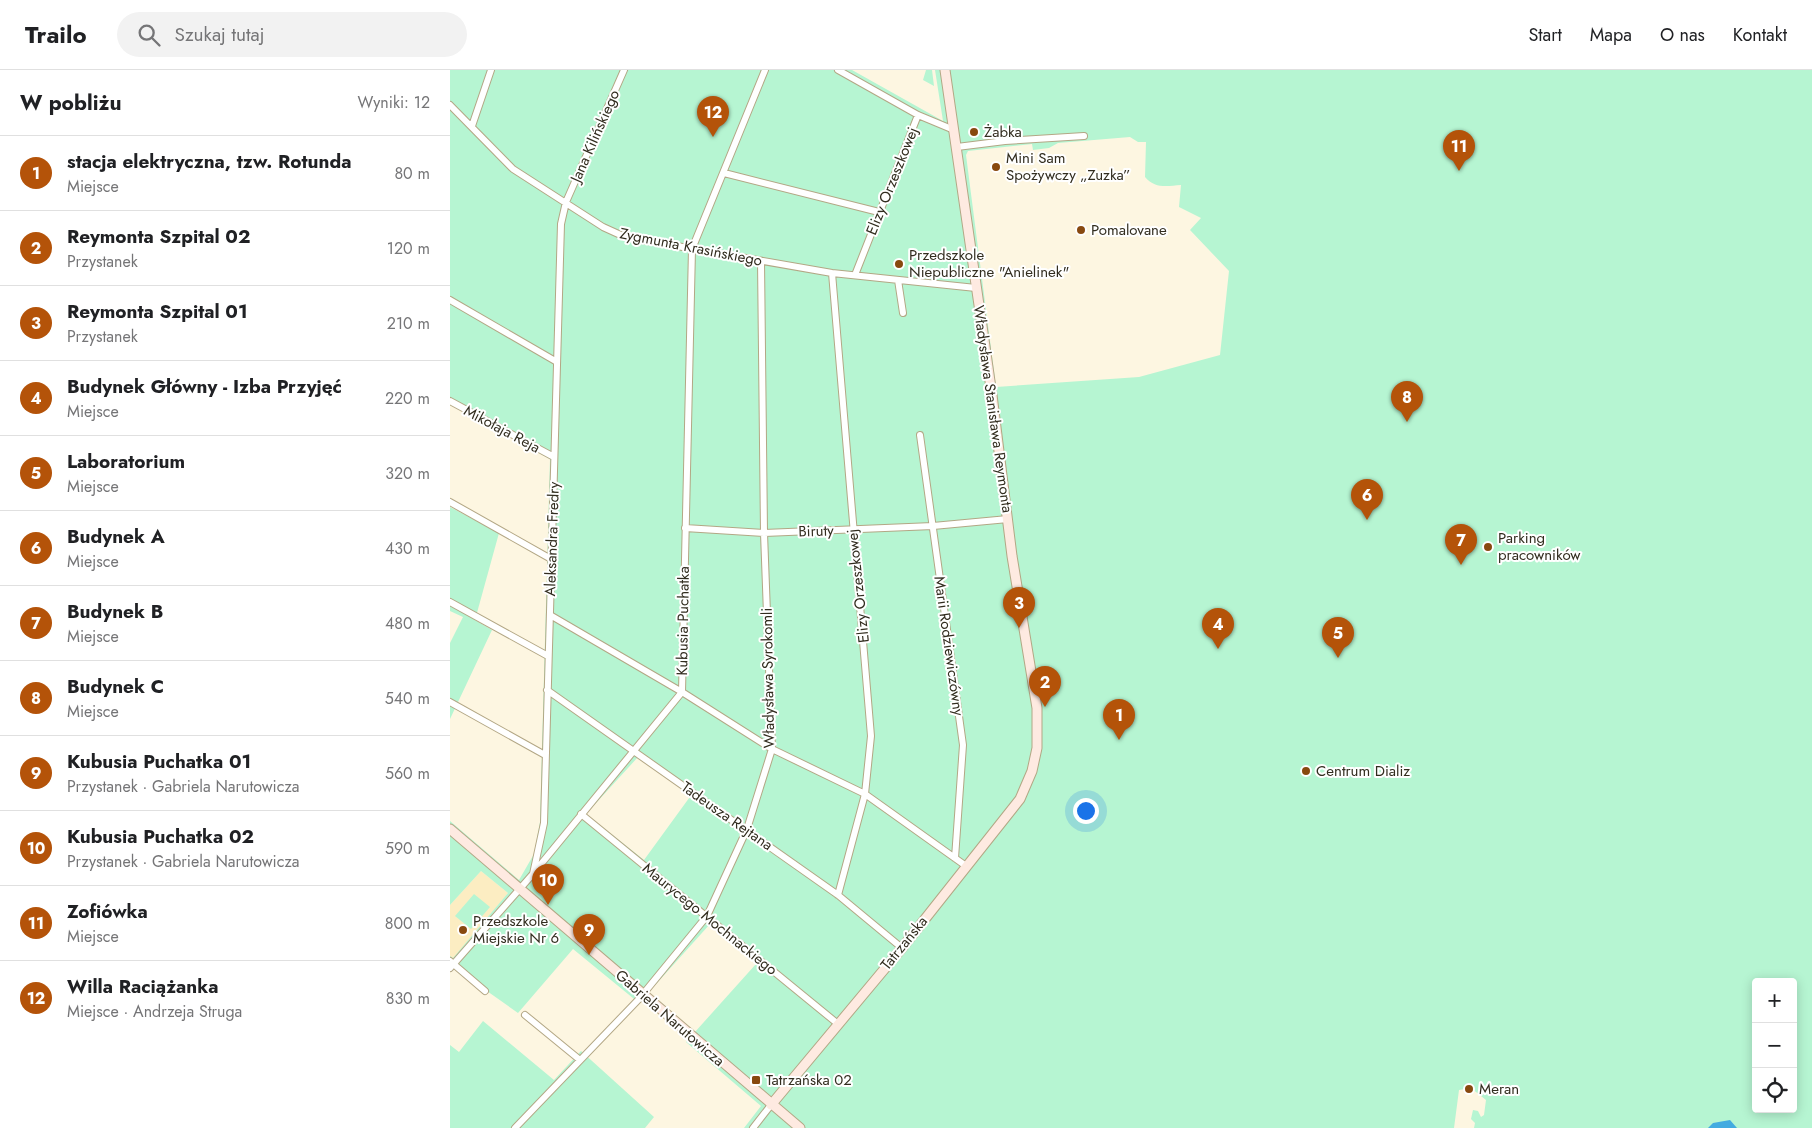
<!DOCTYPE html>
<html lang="pl">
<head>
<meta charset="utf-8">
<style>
	:root { --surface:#fff; --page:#f2f2f2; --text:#202124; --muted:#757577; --line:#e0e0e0; --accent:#b45309 }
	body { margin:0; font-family:Jost,sans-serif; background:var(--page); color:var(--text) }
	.controls { position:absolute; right:15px; bottom:15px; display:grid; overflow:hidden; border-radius:5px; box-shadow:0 2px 12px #0003 }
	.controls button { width:45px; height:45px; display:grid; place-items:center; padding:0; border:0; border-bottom:1px solid var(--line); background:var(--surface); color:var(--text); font:25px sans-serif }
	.you { position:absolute; left:635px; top:740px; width:18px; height:18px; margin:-12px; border:4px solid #fff; border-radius:50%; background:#1a73e8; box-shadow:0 0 0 8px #1a73e833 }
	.badge { display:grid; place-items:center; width:32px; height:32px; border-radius:50%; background:var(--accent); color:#fff; font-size:16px; font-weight:700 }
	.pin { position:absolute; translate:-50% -41px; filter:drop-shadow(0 1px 2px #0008) }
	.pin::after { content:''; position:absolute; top:26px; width:18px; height:15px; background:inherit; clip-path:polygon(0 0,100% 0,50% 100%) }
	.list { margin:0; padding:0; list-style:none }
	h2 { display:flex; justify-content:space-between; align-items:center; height:65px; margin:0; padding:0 20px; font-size:21px }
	h2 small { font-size:16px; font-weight:400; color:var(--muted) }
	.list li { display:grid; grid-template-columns:32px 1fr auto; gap:15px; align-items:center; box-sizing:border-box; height:75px; padding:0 20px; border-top:1px solid var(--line) }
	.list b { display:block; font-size:19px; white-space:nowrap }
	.list p { margin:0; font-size:16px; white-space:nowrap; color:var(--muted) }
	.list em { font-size:16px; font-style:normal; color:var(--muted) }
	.icon { flex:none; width:28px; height:28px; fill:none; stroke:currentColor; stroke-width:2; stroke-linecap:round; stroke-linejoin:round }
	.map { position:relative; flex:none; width:1362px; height:1058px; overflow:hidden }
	header { display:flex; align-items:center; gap:30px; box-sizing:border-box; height:70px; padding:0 25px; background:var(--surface); border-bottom:1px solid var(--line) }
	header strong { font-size:24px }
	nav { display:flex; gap:28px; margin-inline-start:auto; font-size:18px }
	.search { width:350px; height:45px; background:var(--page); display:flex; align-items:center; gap:12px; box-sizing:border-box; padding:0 18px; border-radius:28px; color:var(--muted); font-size:19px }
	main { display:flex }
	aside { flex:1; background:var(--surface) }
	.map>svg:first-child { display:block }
</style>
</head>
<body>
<header>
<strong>Trailo</strong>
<div class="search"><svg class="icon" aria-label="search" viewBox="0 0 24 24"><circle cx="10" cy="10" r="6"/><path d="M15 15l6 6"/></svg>Szukaj tutaj</div>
<nav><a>Start</a><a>Mapa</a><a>O nas</a><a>Kontakt</a></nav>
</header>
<main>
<aside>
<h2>W pobliżu<small>Wyniki: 12</small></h2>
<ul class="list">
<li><span class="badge">1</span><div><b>stacja elektryczna, tzw. Rotunda</b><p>Miejsce</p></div><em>80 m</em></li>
<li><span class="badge">2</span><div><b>Reymonta Szpital 02</b><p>Przystanek</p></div><em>120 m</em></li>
<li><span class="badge">3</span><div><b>Reymonta Szpital 01</b><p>Przystanek</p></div><em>210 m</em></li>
<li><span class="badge">4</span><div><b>Budynek Główny - Izba Przyjęć</b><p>Miejsce</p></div><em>220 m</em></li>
<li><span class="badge">5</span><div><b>Laboratorium</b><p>Miejsce</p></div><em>320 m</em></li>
<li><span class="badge">6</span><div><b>Budynek A</b><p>Miejsce</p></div><em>430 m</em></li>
<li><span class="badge">7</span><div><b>Budynek B</b><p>Miejsce</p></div><em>480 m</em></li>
<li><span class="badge">8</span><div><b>Budynek C</b><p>Miejsce</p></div><em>540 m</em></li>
<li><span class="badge">9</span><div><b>Kubusia Puchatka 01</b><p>Przystanek · Gabriela Narutowicza</p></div><em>560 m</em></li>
<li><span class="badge">10</span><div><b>Kubusia Puchatka 02</b><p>Przystanek · Gabriela Narutowicza</p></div><em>590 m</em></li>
<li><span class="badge">11</span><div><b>Zofiówka</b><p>Miejsce</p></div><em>800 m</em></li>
<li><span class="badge">12</span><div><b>Willa Raciążanka</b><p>Miejsce · Andrzeja Struga</p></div><em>830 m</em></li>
</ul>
</aside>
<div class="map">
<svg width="1362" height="1058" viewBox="0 0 1362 1058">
	<rect width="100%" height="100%" fill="#fdf6e1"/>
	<path fill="#fcedc2" d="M31,801l27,22 -55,66 -3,-3v-51z"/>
	<path fill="#b6f5d2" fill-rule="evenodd" d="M0,0h402l91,51 -8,-51h877v1058h-338l1,-5 -4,-4 2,-9 5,1 3,6 3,-2 2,-15 -15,-12 -12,2 -5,38h-710l17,-22 -75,-64 70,-78 -46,-40 -71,79 -66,-54 -55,64 -68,-48v-9l3,2 55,-65 -27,-22 -31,34v-84l69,59 15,-26 6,-32 10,-363 -100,-55zM680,67l8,5h8l-1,35c10,12 22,9 36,8l-2,22 22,11 -11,12 39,41 -9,84 -81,22 -143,10 -30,-232 2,-4 64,-7 1,6 16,-2 9,-5zM188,687l54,37 -48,66 -58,-46zM1306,912h37v127h-37z
		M476,0h6l2,16 -11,-6z
		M0,437l49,26 -24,87 17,10 -42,89v-76l13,-26 -13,-6z
		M24,824l16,13 -19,22 -16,-13z
		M33,951l71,59 27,-29 73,66 -9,11h-195v-83l9,7z"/>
	<path fill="#43abe0" d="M1280,1050l7,8h-29l5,-5z"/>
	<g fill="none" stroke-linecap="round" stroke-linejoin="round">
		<g stroke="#b3a785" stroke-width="8">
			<path id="street" d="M388,0l80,45 36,15
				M0,35l63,64 90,58 22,10 207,36 144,15
				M22,56l19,-56
				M507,77l48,-6 79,-5
				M274,103l155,39
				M382,203l39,463 -6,58 -27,101
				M405,205l63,-160
				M448,210l5,33
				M0,230l107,62
				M0,331l104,56
				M470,365l43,310 -8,113
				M0,432l101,57
				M235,458l79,5 169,-7 75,-7
				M0,532l98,54
				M100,545l132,77 90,57 93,45 101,72
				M97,620l291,205 64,53
				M0,632l95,53
				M131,744l257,210
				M83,804l11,-51 17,-599 5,-22 58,-132
				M0,891l35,30
				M0,898l82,-93 150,-183 10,-443 73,-179
				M75,945l55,45
				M65,1058l124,-129 68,-83 40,-87 25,-80 -8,-216 -3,-272
				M303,1058l18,-23"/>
		</g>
		<g stroke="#b3a785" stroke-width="11">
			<path id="secondary" d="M0,759l350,299
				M321,1035l131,-157 118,-149 12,-28 5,-23v-40l-25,-152 -20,-161 -47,-325"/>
		</g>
		<use href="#street" stroke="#fff" stroke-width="6"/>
		<use href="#secondary" stroke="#feeae1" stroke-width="9"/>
	</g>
	<g fill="#88490f" stroke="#fff" stroke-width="2">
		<circle cx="524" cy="62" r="5"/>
		<circle cx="546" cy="97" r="5"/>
		<circle cx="631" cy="160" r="5"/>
		<circle cx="449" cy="194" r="5"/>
		<circle cx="1038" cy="477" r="5"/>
		<circle cx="856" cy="701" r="5"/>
		<circle cx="13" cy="860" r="5"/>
		<rect x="301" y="1005" width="10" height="10" rx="2.5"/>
		<circle cx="1019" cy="1019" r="5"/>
	</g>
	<g text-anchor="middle" stroke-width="4" stroke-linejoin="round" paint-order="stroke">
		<g font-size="15" fill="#322d1f" stroke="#fff" text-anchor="start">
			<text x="534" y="67">Żabka</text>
			<text x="556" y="93">Mini Sam<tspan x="556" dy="17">Spożywczy „Zuzka”</tspan></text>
			<text x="641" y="165">Pomalovane</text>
			<text x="459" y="190">Przedszkole<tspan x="459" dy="17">Niepubliczne "Anielinek"</tspan></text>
			<text x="1048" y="473">Parking<tspan x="1048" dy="17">pracowników</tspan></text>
			<text x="866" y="706">Centrum Dializ</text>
			<text x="23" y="856">Przedszkole<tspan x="23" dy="17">Miejskie Nr 6</tspan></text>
			<text x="316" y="1015">Tatrzańska 02</text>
			<text x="1029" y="1024">Meran</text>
		</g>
		<g font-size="15" fill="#322d1f" stroke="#fff">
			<text transform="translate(145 66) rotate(-66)" y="5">Jana Kilińskiego</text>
			<text transform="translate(442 111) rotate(-68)" y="5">Elizy Orzeszkowej</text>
			<text transform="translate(241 177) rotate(11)" y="5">Zygmunta Krasińskiego</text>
			<text transform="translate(543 339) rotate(82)" y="5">Władysława Stanisława Reymonta</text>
			<text transform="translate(52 359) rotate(28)" y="5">Mikołaja Reja</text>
			<text transform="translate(366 461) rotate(-2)" y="5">Biruty</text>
			<text transform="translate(102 469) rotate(-88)" y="5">Aleksandra Fredry</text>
			<text transform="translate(408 516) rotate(-96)" y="5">Elizy Orzeszkowej</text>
			<text transform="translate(233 551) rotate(-89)" y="5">Kubusia Puchatka</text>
			<text transform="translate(499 576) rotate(82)" y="5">Marii Rodziewiczówny</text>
			<text transform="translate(318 608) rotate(-91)" y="5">Władysława Syrokomli</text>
			<text transform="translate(277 746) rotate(35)" y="5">Tadeusza Rejtana</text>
			<text transform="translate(260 849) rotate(39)" y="5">Maurycego Mochnackiego</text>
			<text transform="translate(454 873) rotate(-51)" y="5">Tatrzańska</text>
			<text transform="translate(220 948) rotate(41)" y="5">Gabriela Narutowicza</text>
		</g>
	</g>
</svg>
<div class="controls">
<button>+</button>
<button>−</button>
<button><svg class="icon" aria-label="locate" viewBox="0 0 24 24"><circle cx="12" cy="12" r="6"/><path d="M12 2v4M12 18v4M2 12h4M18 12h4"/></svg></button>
</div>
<div class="you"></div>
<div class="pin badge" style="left:669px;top:670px">1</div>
<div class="pin badge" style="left:595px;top:637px">2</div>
<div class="pin badge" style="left:569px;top:558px">3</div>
<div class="pin badge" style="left:768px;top:579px">4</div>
<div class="pin badge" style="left:888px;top:588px">5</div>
<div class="pin badge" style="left:917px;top:450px">6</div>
<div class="pin badge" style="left:1011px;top:495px">7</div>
<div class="pin badge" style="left:957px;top:352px">8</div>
<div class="pin badge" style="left:139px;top:885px">9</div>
<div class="pin badge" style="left:98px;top:835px">10</div>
<div class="pin badge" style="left:1009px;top:101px">11</div>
<div class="pin badge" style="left:263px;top:67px">12</div>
</div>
</main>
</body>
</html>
